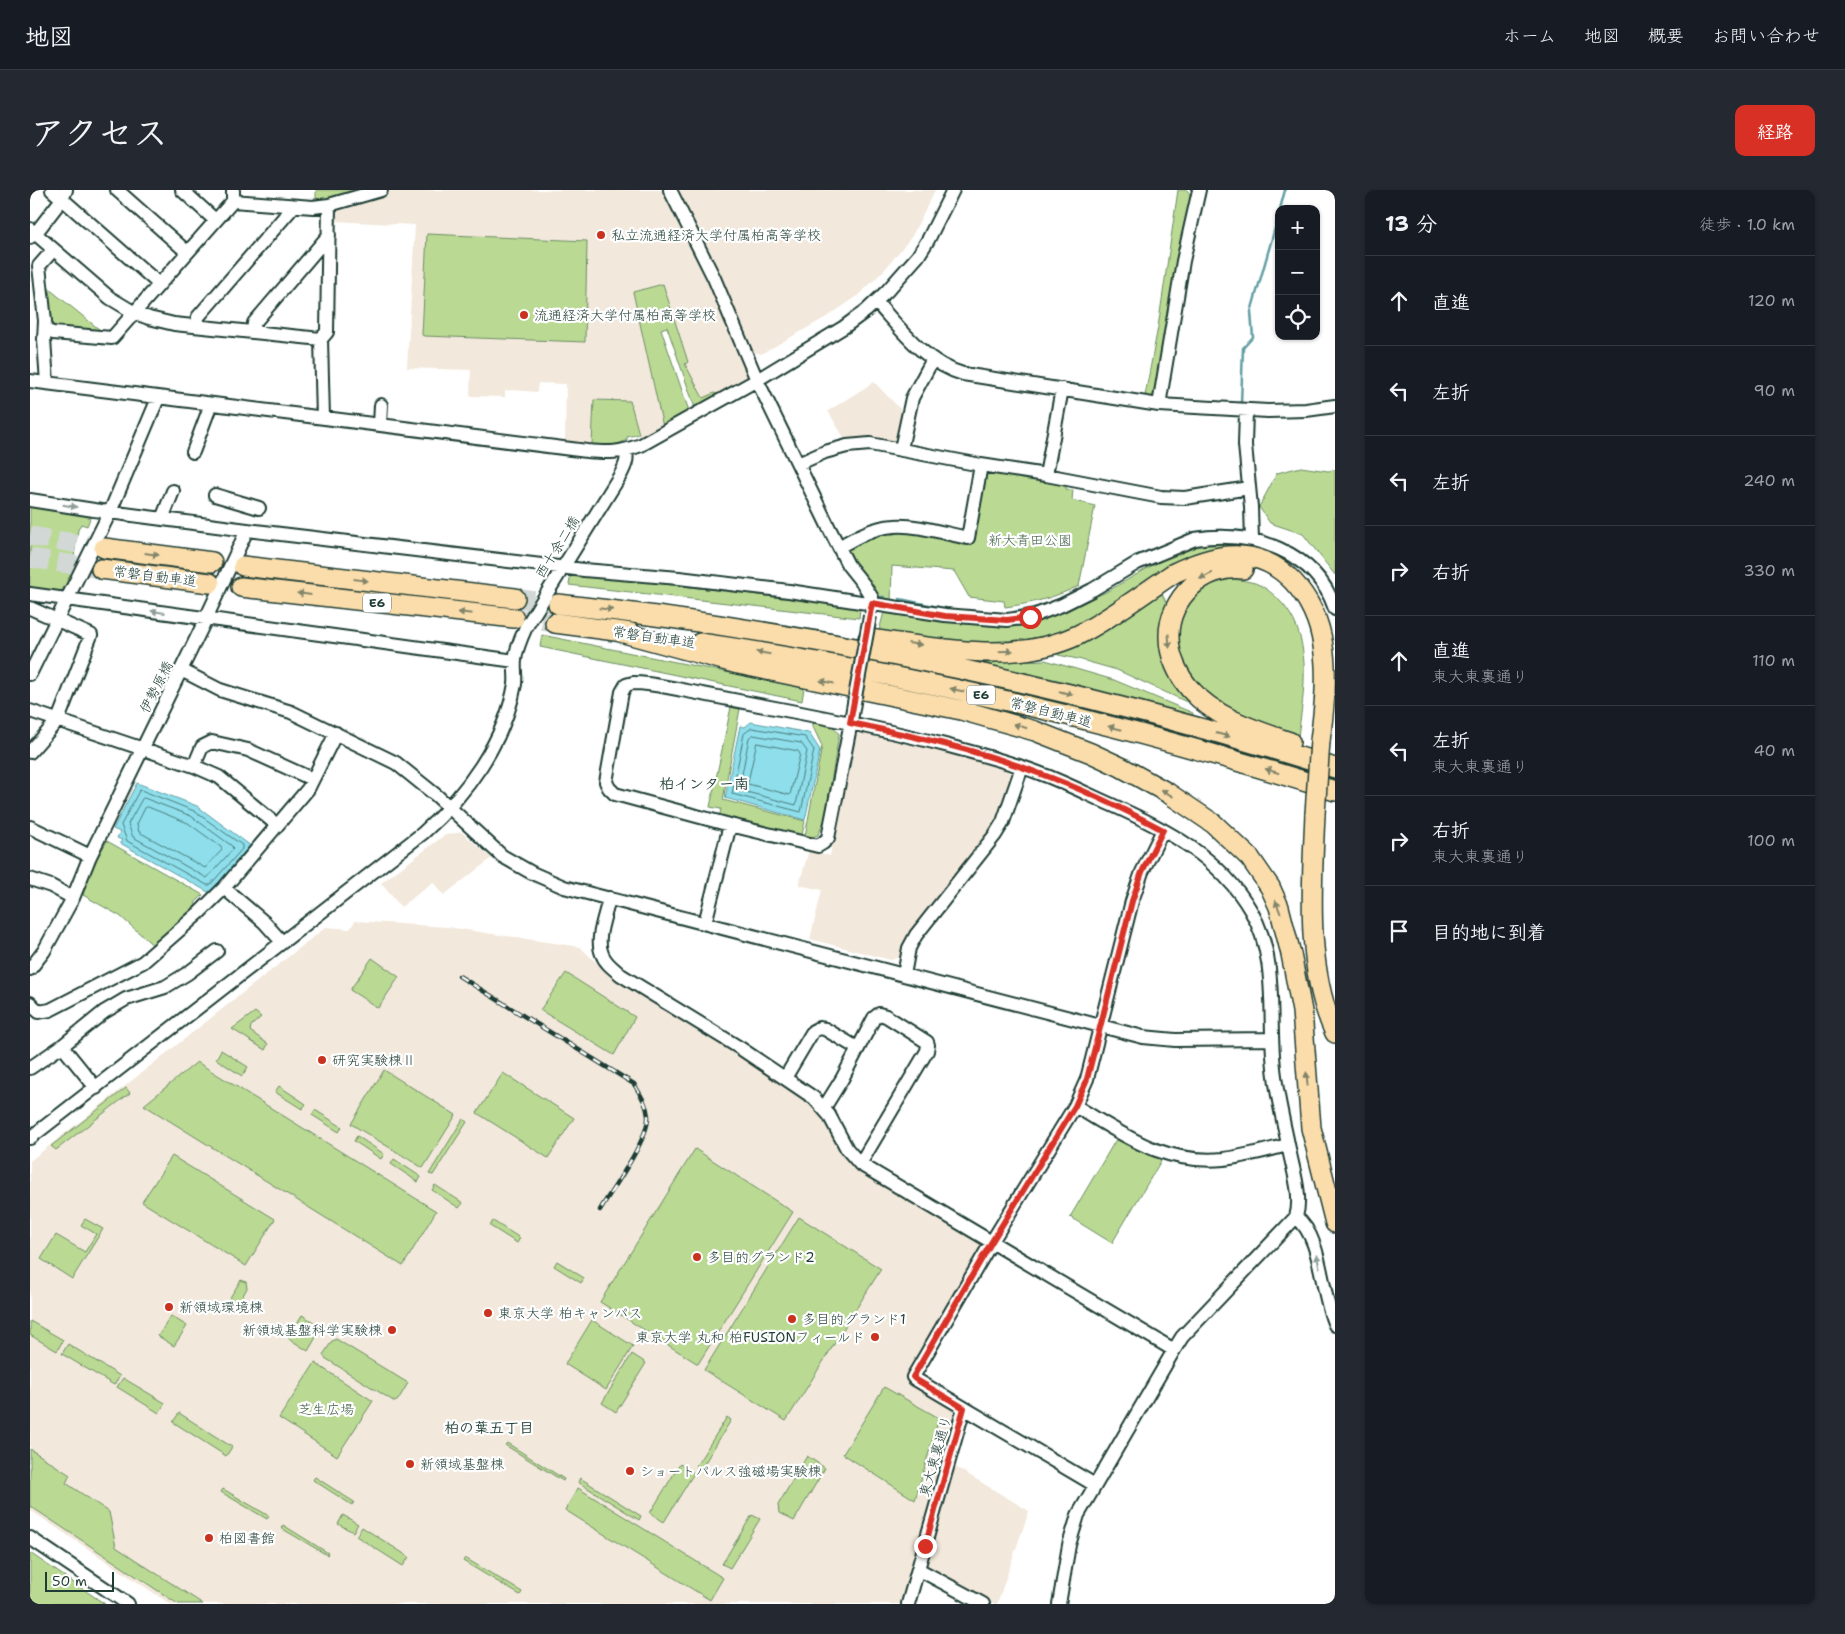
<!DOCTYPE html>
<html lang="ja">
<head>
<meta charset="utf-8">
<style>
	:root { --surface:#171b24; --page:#242831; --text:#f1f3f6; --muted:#9ea1a6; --line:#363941; --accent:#d93025 }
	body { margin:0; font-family:"Shantell Sans","Klee One",sans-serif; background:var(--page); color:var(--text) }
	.controls { position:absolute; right:15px; top:15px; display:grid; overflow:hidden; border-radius:10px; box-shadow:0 1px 4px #0004 }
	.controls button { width:45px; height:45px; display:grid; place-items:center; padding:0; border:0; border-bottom:1px solid var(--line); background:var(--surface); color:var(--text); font:25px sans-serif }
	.scale { position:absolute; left:15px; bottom:12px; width:69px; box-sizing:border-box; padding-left:5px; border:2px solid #1f3d34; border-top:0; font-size:14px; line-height:18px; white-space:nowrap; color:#1f3d34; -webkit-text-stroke:4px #fff; paint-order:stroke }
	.stop { position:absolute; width:15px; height:15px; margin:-11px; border:4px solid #d93025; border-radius:50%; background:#fff }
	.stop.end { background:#d93025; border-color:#fff; box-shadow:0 1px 5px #0008 }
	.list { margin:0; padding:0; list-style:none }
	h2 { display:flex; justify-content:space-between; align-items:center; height:65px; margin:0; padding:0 20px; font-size:21px }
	h2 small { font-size:16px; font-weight:400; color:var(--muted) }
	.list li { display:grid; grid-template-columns:32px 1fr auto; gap:15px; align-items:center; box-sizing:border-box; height:90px; padding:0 20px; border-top:1px solid var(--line) }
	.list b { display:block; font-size:19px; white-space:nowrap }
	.list p { margin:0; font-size:16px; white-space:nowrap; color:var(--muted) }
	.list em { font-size:16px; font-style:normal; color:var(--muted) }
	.icon { flex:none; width:28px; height:28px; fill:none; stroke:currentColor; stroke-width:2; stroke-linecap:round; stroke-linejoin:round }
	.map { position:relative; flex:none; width:1305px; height:1414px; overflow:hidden; border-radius:10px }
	header { display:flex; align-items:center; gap:30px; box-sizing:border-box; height:70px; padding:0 25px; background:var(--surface); border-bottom:1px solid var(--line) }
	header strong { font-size:24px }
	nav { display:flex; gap:28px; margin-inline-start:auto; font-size:18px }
	.intro { display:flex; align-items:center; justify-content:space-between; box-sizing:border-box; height:120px; padding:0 30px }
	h1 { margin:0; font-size:35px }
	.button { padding:12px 22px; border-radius:10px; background:var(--accent); color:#fff; font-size:18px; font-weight:700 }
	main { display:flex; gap:30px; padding:0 30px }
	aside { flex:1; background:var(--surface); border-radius:10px; box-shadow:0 1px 4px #0004 }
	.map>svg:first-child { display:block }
</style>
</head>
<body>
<header>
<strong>地図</strong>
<nav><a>ホーム</a><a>地図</a><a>概要</a><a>お問い合わせ</a></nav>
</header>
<div class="intro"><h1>アクセス</h1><a class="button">経路</a></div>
<main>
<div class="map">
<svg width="1305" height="1414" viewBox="0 0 1305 1414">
	<rect width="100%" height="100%" fill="#fff"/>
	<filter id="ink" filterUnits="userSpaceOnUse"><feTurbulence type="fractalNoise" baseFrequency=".02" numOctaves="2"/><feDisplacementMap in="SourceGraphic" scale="10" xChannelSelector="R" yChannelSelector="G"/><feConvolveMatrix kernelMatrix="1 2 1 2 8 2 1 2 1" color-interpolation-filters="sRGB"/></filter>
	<g filter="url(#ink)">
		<path fill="#f2e8db" d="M361,0h272l90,187 -58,31 -33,-124 -29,8 30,135 -23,12 -10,-38 -36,-1 -2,45 -27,-3 1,-58 -28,-1 -1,9 -24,-2 -8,1v6l-35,-1 1,-26 -64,-2 8,-143 -81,-4 1,-12 23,-10z
			M644,0h261l-23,46 -26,32 -27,27 -29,20 -69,39 -10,-3z
			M844,192l28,29 -5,27 -5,4 -32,-4 -14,3 -18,-30z
			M834,540l142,37 7,14 -8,25 -17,32 -86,118 -11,4 -81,-21 12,-49 -23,-5 10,-35 21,6 21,-118z
			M431,642l31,26 -48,37 -11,-13 -32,25 -20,-24 64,-48z
			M325,731l92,6 133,20 27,26 114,67 89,64 12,10 40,58 120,71 1,4 -76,132 51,31 -55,194h-733l-140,-94v-349l296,-234 24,2z
			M924,1276l75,45 -32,93h-4l-66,-33 -2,-4 3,-11 8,-2 2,-8 -5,-5z"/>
		<path fill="#bada93" stroke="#6c8c64" d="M286,0h52l-33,11h-19z
			M1148,0h9l6,9 -38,200 -11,2 14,-74z
			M397,44l160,7 -2,101 -161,-6 -2,-1z
			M633,94l25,78 -3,2 18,34 11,-5 5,2 -24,13 -28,-81 -6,2 28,82 -26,16 -30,-135z
			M18,98l57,46 -52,-5 -4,-6z
			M564,210l36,1 9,33 -12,3v3l-11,5h-24z
			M1271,277l27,4 7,-1v105l-32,-41 -33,-11 -11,-16 18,-34z
			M959,281l77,15v3l7,1 -1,10 23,6 -16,80c-27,12 -44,17 -74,21l-1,-6 -35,-4 -15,-26 -62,-5 -1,37 -13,-3 -31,-47 2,-6 17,-10 23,-6 1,3h5v-3l76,11 12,-66z
			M0,316l61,10 -4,10 -6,-2 -3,6 -7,47 -12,17 -29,-5z
			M1198,354v5l-117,58 -49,27 -49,14 -85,-9 -49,-8 5,-19 54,9 31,3 33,3 27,-1 77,-34 68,-39 20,-7z
			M541,383l289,34 -1,11 -290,-33z
			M1202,389c7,1 15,2 23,4 8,3 16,9 22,15 38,36 27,92 21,139l-31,-10 -47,-21 -24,-17 -17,-25 -6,-27 7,-22 15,-19 17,-12z
			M1132,404l5,10 -4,10 26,89 -72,-33 -39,-11 -20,-4v-2c30,-5 77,-42 104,-59z
			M512,445l262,53 -2,13 -262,-54z
			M1015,470l69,20 79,33 -1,5 -207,-50 1,-5z
			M701,517l9,2 -17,91 82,21 -3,14 -83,-17 2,-9 -11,-2z
			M783,532l18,2 8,10 -14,85 -7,16 -6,2 -7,-1 17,-90 -9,-19z
			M77,651l96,54 -8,8 5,6 -45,38 -35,-31 -37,-21 9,-28z
			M342,768l27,19 -21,31 -28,-18z
			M536,783l69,44 -21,38 -74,-45z
			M225,822l6,5 -10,9 -1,5 18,13 -3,6 -33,-21z
			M191,860l27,17 -6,9 -26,-17z
			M167,872l239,149 -33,55 -259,-161z
			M354,880l72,45 -33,53 -72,-44z
			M473,883l71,45 -26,40 -71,-45z
			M249,896l27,18 -4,5 -27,-17z
			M96,898l4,5 -74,57 -5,-4z
			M285,920l27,17 -3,5 -27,-17z
			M433,929l4,3 -34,53 -4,-1z
			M327,946l27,18 -3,5 -27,-18z
			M1088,946l44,23 -50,84 -42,-26z
			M665,959l98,63 -95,152 -98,-62z
			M142,966l103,63 -29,47 -104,-64z
			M364,969l27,18 -3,5 -27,-18z
			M405,995l28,18 -4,5 -27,-18z
			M769,1027l82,52 -95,152 -82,-51z
			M55,1029l18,10 -31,50 -31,-20 15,-24 29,17 11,-18 -15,-9z
			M463,1031l27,17 -3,5 -27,-17z
			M527,1071l27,17 -3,5 -27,-17z
			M211,1090l5,2 1,6 -7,13 -5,1 -6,-3z
			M272,1125l20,12 -14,24 -20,-13z
			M141,1126l16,10 -13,20 -16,-10z
			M562,1130l41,26 -27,44 -41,-26z
			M0,1131l33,19 -6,11 -27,-16z
			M306,1149l72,44 -10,17 -3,2 -70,-44 -2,-3 9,-14z
			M38,1154l52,32 -6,9 -52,-31z
			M602,1164l14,9 -30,49 -14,-9z
			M285,1173l58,38 -36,55 -58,-38z
			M93,1188l42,25 -6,10 -42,-26z
			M854,1197l55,31 -24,82 -72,-46z
			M149,1223l53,34 -6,9 -53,-34z
			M697,1227l4,3 -30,49 -5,-3z
			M477,1253l57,36 -1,2 -58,-36z
			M0,1259l40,26 -4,8 43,29 7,35 87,57h-25l-148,-98z
			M777,1266l18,12 -31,53 -15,-8 -1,-8z
			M650,1274l14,9 -30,49 -14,-9z
			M285,1287l39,25 -2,3 -39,-25z
			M550,1288l61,38 -2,4 -61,-38z
			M548,1298l145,90 -13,22 -145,-90z
			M193,1299l46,27 -2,3 -46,-27z
			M313,1325l15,9 -5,8 -15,-8z
			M722,1325l8,4 -30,49 -8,-4z
			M253,1335l45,28 -1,2 -46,-27z
			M332,1337l47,30 -6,9 -47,-30z
			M0,1363l75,51h-75z
			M435,1368l57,34 -2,3 -57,-34z"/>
		<path fill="#8edeeb" stroke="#629ea2" d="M721,532l58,11 11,17 -15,70 -80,-22 15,-72 5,1z
			M107,593l60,23 54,40 -41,47 -90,-50 2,-3 -5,-2 3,-6 -7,-3z"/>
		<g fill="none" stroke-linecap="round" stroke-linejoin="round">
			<path stroke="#4b7d7d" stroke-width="1" d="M722,538l53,9 9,13 -13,62 -69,-18 12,-60z
				M723,545l48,8 6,8 -11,54 -57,-15 10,-52z
				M727,553l41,8 2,3 -10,41 -42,-11z
				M111,600l53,21 48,34v4l-32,36h-3l-80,-44 -6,-16 18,-34z
				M114,608l47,18 41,30 1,3 -26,29 -74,-41 -5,-13 14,-25z
				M118,617l40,16 33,24 1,3 -17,18 -66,-36 -2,-8 8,-16z"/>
			<path stroke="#629ea2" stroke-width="2.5" d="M1250,19l5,-19
				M1211,214l2,-56 10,-11 -2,-25 28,-98
				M1148,349c20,-12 47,-9 69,-8
				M1083,380l22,-14 20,-7
				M846,407h8
				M870,409l53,11
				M1024,412l13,-6
				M984,422l25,-5"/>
			<path stroke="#d2d8d6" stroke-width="19" stroke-dasharray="19 9" stroke-linecap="butt" d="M0,346l74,12
				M0,368l71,11
				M485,408l43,6
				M484,428l41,5"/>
			<g stroke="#1f3d34" stroke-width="16">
				<path id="minor" d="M22,0l107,94
					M87,0l70,62
					M152,0l33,30
					M640,0l44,88 43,102 72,148 19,37 16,20 8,13 -1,11
					M203,11l80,6 16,-2 52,-15
					M0,39l80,69 25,15 14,5 25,6 147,15
					M0,47l5,-3 27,-35 4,-9
					M846,112c25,27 50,62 87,72l196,31 109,6 38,-1 29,-4
					M167,135l1,-8 96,-111
					M15,140l8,3 59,5 121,-137v-11
					M223,141l1,-8 75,-88
					M0,191l557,70c23,2 32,2 54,-6l116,-65 87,-53 23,-17 20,-19 31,-35 10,-16 25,-50
					M17,193l-3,-44 1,-18 -6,-55 14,-16
					M1129,215l24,-144 16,-71
					M1216,221l-1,34 6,62 1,33
					M293,228l-2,-79 6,-7 2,-127
					M350,235l1,-20
					M871,259l11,-51 21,-39
					M163,262l15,-40 1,-7
					M768,274l27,-12 22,-6 23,-2 111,21 -13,73c-22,-4 -52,-14 -74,-12 -20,1 -38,11 -55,21
					M951,275l65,10 16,-86
					M1016,285l115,22 24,1 64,-10
					M185,305l44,13
					M0,310l64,10 153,20 337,40 95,8 110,13 156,24 62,5 23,-3 32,-12 30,-15 45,-27 58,-24c57,-9 121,12 140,70
					M132,329l11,-28
					M0,404l485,67
					M0,418l61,27 -33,85 -28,32
					M151,480l39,20 71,22 105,51 41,33 65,60 30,17 32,14 579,150 32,3 97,-1
					M0,484l80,-162 46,-109 1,-5
					M825,507c-2,12 -4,24 -6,35l-21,106 -5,5 -5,3 -88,-21 -115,-31 -6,-6 -3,-6 16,-90 4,-7 7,-2c17,0 33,4 49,7 31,6 62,12 93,18 58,11 116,23 174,38 30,8 61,16 90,27 25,9 48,21 73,32 54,24 108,52 139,106 29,50 16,110 24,165 3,26 10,52 15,78 4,19 12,43 6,63l-114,120 -8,13 -96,165 -9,30 -10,59
					M0,521l164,55 25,11 58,48
					M164,576l8,-19 10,-5 36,8 64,29
					M0,637l60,29
					M0,689l21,7 22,12
					M194,698l40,34 18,20
					M579,708c-3,17 -14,40 -7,56 3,9 12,15 19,21l119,73 74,50 15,17 18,34 13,15 314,186
					M675,733l25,-98
					M0,779l14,-18 29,-53 17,-42 112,-229 45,-97
					M874,785l5,-27 7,-13 79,-100 8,-13 19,-55
					M0,813l9,9 11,-2 93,-48 57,-50 24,-24 84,-99 28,-56
					M32,856l34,42
					M0,878l32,-22 42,-34 22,-13 39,-12 23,-14 29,-22
					M755,888l28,-47 6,-3 6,1 32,19
					M1045,916c50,29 88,59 149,53 22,-3 43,-9 64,-14
					M794,918l18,-29 32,-61 5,-4 7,2 41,26 1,3 -1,6 -67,113
					M0,948l393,-305c43,-38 82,-92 92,-149 1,-8 -1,-16 0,-24 1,-11 6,-22 11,-33l95,-153c4,-8 7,-14 5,-23
					M1266,1027c27,21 24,76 39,108
					M934,1218l131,77
					M0,1348l98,66
					M888,1379l65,35
					M878,1414l56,-196 -49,-29 -2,-2 78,-134 84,-137 12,-27 45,-178 10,-29 21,-42"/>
			</g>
			<g stroke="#1f3d34" stroke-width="22">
				<path id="highway" d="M74,358l108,14
					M213,376l272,32
					M71,379l109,14
					M1213,379c-39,-5 -75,30 -74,68 0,19 9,38 21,52 25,29 65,41 100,53
					M211,397l273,31
					M528,414c263,29 524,84 777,164
					M525,433l76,10
					M590,442l118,32 223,46 74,21 56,22 30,14 47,26 46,31 36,34 20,29 9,20 12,47 11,57 9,117 24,95
					M838,449c68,8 145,27 210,-4 34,-17 64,-41 96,-62 17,-8 35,-15 54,-17 53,-5 89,43 95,90 5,31 1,63 -3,95
					M670,453c215,31 428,82 635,148
					M1285,624c-3,70 -10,155 20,219"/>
			</g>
			<use href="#minor" stroke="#fff" stroke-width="12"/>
			<use href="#highway" stroke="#fbddab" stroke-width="19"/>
			<g stroke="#1f3d34" stroke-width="4.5">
				<path id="rail" d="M429,786l175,108c6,10 13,20 14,32 1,23 -36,73 -48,94"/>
			</g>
			<use href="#rail" stroke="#fff" stroke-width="2.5" stroke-dasharray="8" stroke-linecap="butt"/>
			<g stroke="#1f3d34" stroke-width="16" stroke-linecap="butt">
				<path id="minor-bridge" d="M825,507l15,-81"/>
			</g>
			<g stroke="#1f3d34" stroke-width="22" stroke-linecap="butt">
				<path id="highway-bridge" d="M1285,624l5,-73"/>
			</g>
			<use href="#minor-bridge" stroke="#fff" stroke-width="12"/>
			<use href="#highway-bridge" stroke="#fbddab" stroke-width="19"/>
		</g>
		<defs><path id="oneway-solid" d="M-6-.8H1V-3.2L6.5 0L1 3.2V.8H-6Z" transform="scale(1.25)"/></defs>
		<g fill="#8f9e9a">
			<use href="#oneway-solid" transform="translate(40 316) rotate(9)"/>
			<use href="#oneway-solid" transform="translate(128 422) rotate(-172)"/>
			<use href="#oneway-solid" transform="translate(1288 1071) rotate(-103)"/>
		</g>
		<g fill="#82856a">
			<use href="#oneway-solid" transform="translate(122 364) rotate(8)"/>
			<use href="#oneway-solid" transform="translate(1176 386) rotate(154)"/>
			<use href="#oneway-solid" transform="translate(331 390) rotate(7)"/>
			<use href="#oneway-solid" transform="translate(274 404) rotate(-173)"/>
			<use href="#oneway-solid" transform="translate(576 419) rotate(6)"/>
			<use href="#oneway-solid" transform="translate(435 423) rotate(-174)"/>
			<use href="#oneway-solid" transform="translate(1139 451) rotate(86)"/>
			<use href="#oneway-solid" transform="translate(885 454) rotate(7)"/>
			<use href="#oneway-solid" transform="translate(976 461) rotate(-2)"/>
			<use href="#oneway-solid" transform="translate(733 463) rotate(-170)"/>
			<use href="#oneway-solid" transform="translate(797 492) rotate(-169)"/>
			<use href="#oneway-solid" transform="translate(927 500) rotate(-167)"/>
			<use href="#oneway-solid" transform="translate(1036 503) rotate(13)"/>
			<use href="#oneway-solid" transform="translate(990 536) rotate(-162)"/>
			<use href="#oneway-solid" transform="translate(1085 538) rotate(-166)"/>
			<use href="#oneway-solid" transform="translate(1193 545) rotate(15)"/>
			<use href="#oneway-solid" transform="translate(1242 581) rotate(-163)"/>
			<use href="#oneway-solid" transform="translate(1137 603) rotate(-149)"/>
			<use href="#oneway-solid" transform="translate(1248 717) rotate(-111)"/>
			<use href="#oneway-solid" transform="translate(1277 889) rotate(-95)"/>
		</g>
	</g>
	<g fill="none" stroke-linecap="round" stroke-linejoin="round" filter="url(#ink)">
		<path stroke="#d93025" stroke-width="6" d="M895,1356l39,-138 -49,-29 -2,-2 78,-134 84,-137 12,-27 45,-178 10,-29 21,-42c-39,-21 -83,-42 -125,-57 -60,-23 -125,-37 -188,-50l22,-120 73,13 62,4 23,-3"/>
	</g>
	<g fill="#c8321e" stroke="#fff" stroke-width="2">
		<circle cx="571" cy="45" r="5"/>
		<circle cx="494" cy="125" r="5"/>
		<circle cx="292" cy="870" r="5"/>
		<circle cx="667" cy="1067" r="5"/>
		<circle cx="139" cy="1117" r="5"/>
		<circle cx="458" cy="1123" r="5"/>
		<circle cx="762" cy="1129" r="5"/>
		<circle cx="362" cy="1140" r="5"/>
		<circle cx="845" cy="1147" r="5"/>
		<circle cx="380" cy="1274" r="5"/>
		<circle cx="600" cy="1281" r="5"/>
		<circle cx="179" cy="1348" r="5"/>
	</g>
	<g text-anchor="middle" stroke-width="4.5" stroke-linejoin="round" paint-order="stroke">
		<g fill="#fff" stroke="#627771" stroke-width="1">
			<rect x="333" y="403.5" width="28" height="19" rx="4"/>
			<rect x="937" y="495.5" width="28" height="19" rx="4"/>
		</g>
		<g font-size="12" font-weight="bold" fill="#1f3d34">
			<text x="347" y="417">E6</text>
			<text x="951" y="509">E6</text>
		</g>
		<g font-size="14" fill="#1f3d34" stroke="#fff" text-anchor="start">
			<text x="581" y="50">私立流通経済大学付属柏高等学校</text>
			<text x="504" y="130">流通経済大学付属柏高等学校</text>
			<text x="302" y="875">研究実験棟Ⅱ</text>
			<text x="677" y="1072">多目的グランド2</text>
			<text x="149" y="1122">新領域環境棟</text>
			<text x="468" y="1128">東京大学 柏キャンパス</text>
			<text x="772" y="1134">多目的グランド1</text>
			<text x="352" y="1145" text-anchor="end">新領域基盤科学実験棟</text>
			<text x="835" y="1152" text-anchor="end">東京大学 丸和 柏FUSIONフィールド</text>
			<text x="390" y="1279">新領域基盤棟</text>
			<text x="610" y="1286">ショートパルス強磁場実験棟</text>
			<text x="189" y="1353">柏図書館</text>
		</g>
		<g font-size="14" fill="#46644c" stroke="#fff">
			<text x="1000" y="355">新大青田公園</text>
			<text x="296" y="1224">芝生広場</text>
		</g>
		<g font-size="14" fill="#1f3d34" stroke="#fff">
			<text transform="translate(527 357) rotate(-58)" y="5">西十余二橋</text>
			<text transform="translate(125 386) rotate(7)" y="5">常磐自動車道</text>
			<text transform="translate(624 447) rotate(8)" y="5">常磐自動車道</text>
			<text transform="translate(126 497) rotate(-63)" y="5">伊勢原橋</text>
			<text transform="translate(1021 522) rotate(14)" y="5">常磐自動車道</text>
			<text transform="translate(905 1266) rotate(-74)" y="5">東大東裏通り</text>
		</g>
		<g font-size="15" font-weight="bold" fill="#1f3d34" stroke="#fff">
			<text x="674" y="599">柏インター南</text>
			<text x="459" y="1243">柏の葉五丁目</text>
		</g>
	</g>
</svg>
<div class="controls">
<button>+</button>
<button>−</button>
<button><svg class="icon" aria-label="locate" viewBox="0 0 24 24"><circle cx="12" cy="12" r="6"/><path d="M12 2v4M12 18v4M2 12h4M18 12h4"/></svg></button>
</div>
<div class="scale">50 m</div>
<div class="stop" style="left:1000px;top:427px"></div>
<div class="stop end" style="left:895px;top:1356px"></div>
</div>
<aside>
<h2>13 分<small>徒歩 · 1.0 km</small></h2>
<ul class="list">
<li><svg class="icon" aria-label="ahead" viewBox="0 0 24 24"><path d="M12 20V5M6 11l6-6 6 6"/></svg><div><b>直進</b></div><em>120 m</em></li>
<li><svg class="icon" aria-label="left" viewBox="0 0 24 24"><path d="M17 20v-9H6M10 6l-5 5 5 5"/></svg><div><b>左折</b></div><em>90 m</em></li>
<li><svg class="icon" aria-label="left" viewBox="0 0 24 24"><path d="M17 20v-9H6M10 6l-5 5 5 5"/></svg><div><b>左折</b></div><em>240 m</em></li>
<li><svg class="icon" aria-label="right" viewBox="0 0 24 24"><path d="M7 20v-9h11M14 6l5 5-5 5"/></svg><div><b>右折</b></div><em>330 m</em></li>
<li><svg class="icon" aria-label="ahead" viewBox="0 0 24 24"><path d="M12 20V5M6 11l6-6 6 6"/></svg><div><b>直進</b><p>東大東裏通り</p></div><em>110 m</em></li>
<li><svg class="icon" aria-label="left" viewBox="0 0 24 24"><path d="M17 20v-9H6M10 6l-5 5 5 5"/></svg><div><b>左折</b><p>東大東裏通り</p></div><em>40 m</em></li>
<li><svg class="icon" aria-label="right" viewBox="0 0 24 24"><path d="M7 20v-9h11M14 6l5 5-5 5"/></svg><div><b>右折</b><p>東大東裏通り</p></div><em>100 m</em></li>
<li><svg class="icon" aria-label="arrive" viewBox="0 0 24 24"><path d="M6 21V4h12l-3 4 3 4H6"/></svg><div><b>目的地に到着</b></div></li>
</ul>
</aside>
</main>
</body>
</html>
